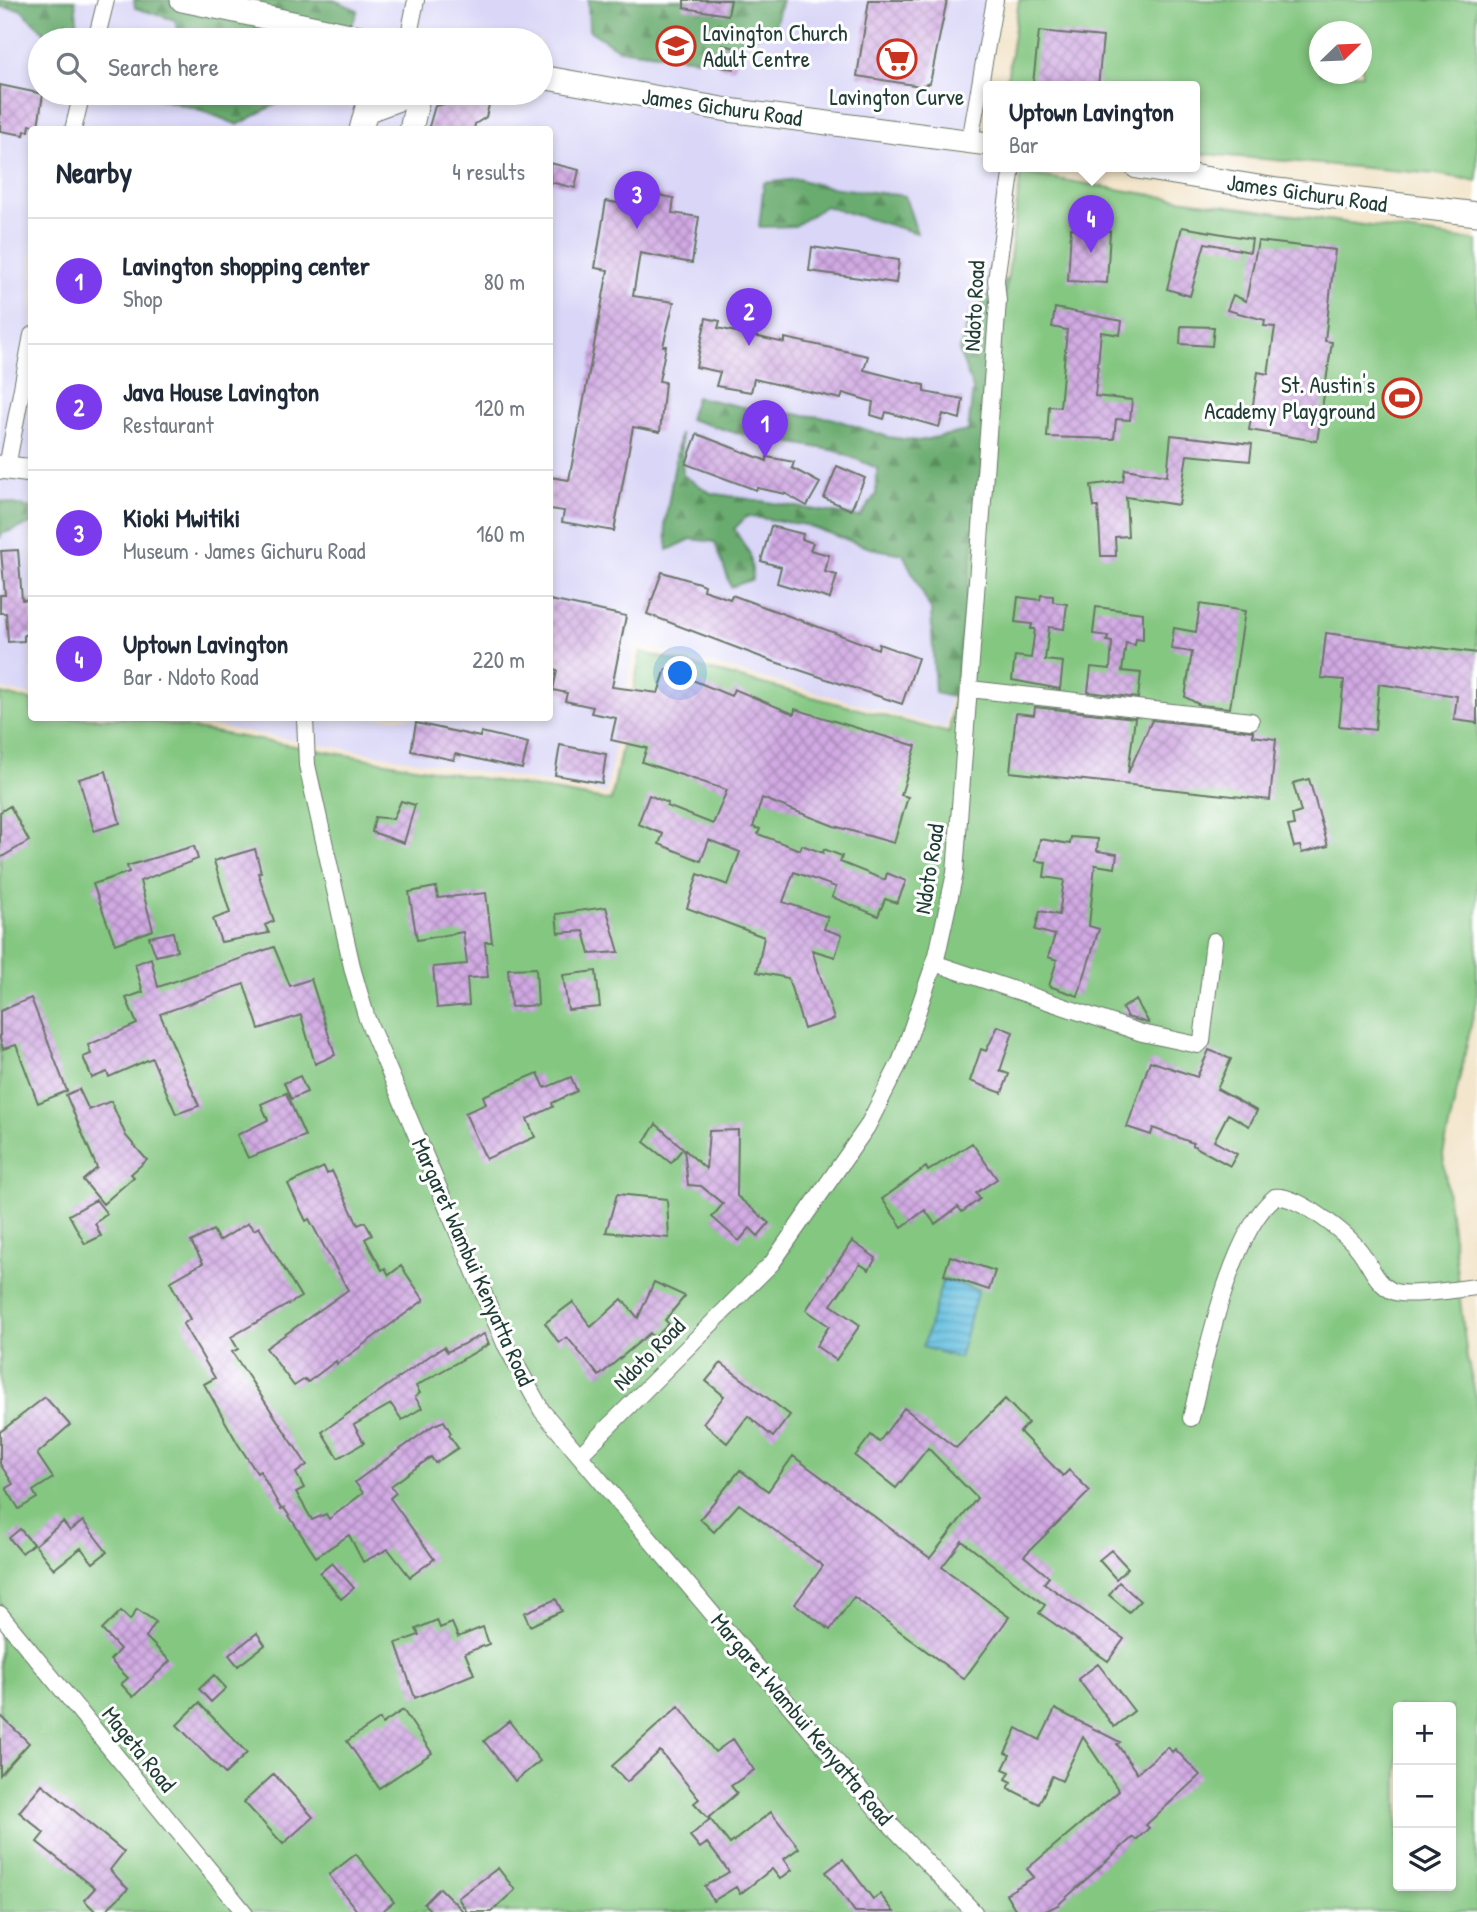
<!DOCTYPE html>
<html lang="en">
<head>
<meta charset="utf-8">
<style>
	:root { --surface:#fff; --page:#f2f2f3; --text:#1f2937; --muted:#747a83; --line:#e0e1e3; --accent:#7c3aed }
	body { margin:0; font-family:"Patrick Hand",sans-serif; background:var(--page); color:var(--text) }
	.controls { position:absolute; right:21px; bottom:21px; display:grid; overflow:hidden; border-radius:7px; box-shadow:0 4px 10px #0003 }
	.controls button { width:63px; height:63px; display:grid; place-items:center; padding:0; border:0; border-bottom:2px solid var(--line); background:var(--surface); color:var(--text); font:35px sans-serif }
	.compass { position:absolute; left:1309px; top:21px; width:63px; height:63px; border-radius:50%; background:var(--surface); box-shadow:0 4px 10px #0003; rotate:67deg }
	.you { position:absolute; left:681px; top:674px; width:24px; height:24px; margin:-18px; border:5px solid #fff; border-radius:50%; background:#1a73e8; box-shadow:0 0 0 10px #1a73e833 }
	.badge { display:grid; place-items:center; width:46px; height:46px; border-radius:50%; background:var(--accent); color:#fff; font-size:23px; font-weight:700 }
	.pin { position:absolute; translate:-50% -58px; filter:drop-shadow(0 2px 4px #0008) }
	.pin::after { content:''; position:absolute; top:37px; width:24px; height:21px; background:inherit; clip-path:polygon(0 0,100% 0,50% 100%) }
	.popup { position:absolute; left:983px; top:81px; width:217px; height:91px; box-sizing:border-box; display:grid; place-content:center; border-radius:7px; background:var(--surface); filter:drop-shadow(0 2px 5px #0005); font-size:23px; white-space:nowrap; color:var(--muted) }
	.popup b { font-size:26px; color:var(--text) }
	.popup::after { content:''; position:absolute; left:50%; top:100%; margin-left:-14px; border:14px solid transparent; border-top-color:var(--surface) }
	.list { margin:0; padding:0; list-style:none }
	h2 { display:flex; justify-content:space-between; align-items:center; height:91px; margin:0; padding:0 28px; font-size:30px }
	h2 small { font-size:23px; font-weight:400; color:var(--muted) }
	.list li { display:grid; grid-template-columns:46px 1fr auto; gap:21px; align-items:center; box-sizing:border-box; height:126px; padding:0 28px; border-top:2px solid var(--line) }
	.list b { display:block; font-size:26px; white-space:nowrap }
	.list p { margin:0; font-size:23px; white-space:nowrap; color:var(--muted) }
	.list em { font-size:23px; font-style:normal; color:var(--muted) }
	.icon { flex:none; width:38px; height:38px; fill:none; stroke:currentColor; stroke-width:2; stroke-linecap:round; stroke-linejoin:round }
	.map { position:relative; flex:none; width:1477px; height:1912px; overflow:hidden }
	.search { position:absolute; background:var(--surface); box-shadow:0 4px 10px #0003; left:28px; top:28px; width:525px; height:77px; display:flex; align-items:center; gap:18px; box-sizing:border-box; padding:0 24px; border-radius:38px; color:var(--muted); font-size:26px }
	.panel { position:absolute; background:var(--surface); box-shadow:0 4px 10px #0003; left:28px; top:126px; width:525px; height:595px; border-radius:7px }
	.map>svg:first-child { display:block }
</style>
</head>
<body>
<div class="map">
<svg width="1477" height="1912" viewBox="0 0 1477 1912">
	<defs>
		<pattern id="forest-firs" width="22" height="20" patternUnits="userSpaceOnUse" patternTransform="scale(1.75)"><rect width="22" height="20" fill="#6bac6f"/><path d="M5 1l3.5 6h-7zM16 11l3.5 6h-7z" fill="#578d5c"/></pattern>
		<pattern id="water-rules" width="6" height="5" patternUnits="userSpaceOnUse" patternTransform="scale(1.75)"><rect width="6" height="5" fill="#61bddf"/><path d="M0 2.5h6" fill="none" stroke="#4f9bb6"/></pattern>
		<pattern id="building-cross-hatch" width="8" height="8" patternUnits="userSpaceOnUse" patternTransform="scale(1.75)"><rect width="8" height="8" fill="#d1a9e3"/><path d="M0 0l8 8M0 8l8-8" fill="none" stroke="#a98bb9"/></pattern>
	</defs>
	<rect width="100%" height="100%" fill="#fff"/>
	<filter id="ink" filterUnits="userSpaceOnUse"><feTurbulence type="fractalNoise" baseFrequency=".0143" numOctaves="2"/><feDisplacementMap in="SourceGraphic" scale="14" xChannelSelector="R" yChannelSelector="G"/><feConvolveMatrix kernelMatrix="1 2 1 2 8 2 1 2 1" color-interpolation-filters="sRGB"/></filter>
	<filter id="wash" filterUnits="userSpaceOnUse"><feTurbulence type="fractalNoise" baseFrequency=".00686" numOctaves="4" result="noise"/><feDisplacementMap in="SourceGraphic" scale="28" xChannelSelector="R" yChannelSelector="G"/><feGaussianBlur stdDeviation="1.57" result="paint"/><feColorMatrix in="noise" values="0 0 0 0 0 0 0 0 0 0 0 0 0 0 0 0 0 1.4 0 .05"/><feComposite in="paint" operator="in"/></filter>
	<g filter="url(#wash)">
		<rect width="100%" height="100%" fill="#f2e4c9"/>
		<path fill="#d9d6f7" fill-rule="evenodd" d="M0,0h988l-25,156 25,4v7h29l-71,561 -311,-85 -29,150 -441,-75h385v-588h-518l-1,565 -31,-6zM40,40h501v53h-501z"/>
		<path fill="url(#forest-firs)" stroke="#457452" stroke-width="2" d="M0,0h75l4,40h-34v-7l-25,-24 -20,-2z
			M134,0h200l24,10 -12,30h-167l-4,-20 -40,-12z
			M588,0h194l-8,30 -78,29 -78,-10 -29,-19z
			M135,93h161l-58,32 -40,-16z
			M798,179c35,12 71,11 107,17l12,37 -92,-27 -30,20 -36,1 5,-44z
			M1015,271l-22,436 -58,-14 -4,-83 -28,-56 -33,-6 -64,-23 -59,-9 -13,13 16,25 3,25 -22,8 -16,-45 -24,-3 -23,11 -3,-27 15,-90 3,42 28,18 149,24 16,-23 1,-26 -40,-17 -101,-18 -47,-14 7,-22 61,13 74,8 57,19 30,4 50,-10 5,-42 -14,-38 13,-41z
			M0,501l31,7v16l-30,10 -1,5z"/>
		<path fill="#84c781" stroke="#52825a" stroke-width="2" fill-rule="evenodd" d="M1019,0h458v181l-41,-7 -242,-21v-66h-188zM1320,32h42v42h-42z
			M1021,173l137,23 319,45v756l-34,158 24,203 10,43v511h-1477v-1218l31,6 1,18h101l478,83 30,-149 308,81zM1398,1707h53v179h-53z"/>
		<path fill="url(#water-rules)" stroke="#407d8a" stroke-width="2" d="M943,1279l35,11 -19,68 -36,-11z"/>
		<g id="blocks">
			<path fill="url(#building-cross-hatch)" d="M684,0h47l-3,15 -44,-7z
				M869,0h78l-17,83 -10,3 -63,-10z
				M1039,31l64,6 -5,50 -65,-4z
				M722,45l15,3 -3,21 -15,-2z
				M0,85l43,9 -5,32 -8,-1 -1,6h-4l-1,4 -24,-4z
				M469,98l20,7 -3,12 -11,7 -1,6h-46l7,-24z
				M550,163l29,7 -4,18 -25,-6z
				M648,193l26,5 -2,15 27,4 -7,46 -52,-10 -7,43 41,6 -11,44h3l-7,35 6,1 -5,50 -27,-5 -19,104 -52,-9 2,-11 -14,-2v-32l19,3 39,-210 -13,-2 11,-67 39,7z
				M1182,227l70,12 -2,13 -45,-9 -15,53 -23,-7z
				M1071,228l39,3 -3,52 -39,-2z
				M1258,241l77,9 -10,91 7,1 -15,99 -68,-11 9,-58 10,2 7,-47 -11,-1 1,-6 -38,-10 6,-15 13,6z
				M812,247l87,13 -3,23 -87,-12z
				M1055,308l67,13 -2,14 -19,-3 -6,64 37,4 -2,20 -14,-1 -2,20 -67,-2 2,-31 11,1 7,-77 -15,-3z
				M706,318l14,3 -2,7 67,15v-5l83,18 -4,14 60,15v7l39,7 -3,20 -17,-5 -4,13 -53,-15 -2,7 -13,-4 2,-13 -30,-9 -2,6 -87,-20 -3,13 -35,-6 4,-14 -24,-5z
				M1181,326l33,1 -2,19 -32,-2z
				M697,434l70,27v-4l27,5 -2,6 28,15 -13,23 -21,-12 -29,-6 -1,2 -70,-26z
				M1171,435l81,9 -2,17 -63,-6 -8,50 -53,-8 2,39 -13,1 1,19h-15l-3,-49h-4l-3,-22 32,-4 2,-12 42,7z
				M837,466l28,12 -14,32 -27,-12z
				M771,526l32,8 -1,5 11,4 -3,7 19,5 -4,17 12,3 -7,24 -53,-16 4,-16 -20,-6z
				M18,550l4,50 10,-1v35l-8,1v6l-16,1 -2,-29h-6v-18h5l-4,-44z
				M662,572l37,11 5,2 -1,5 27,9 2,-4 146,54 1,-5 39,14 -16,46 -133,-44 -122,-46z
				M1041,595l12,1v6l14,2 -3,25 -15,-2 -4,33 18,2 -3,27 -48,-9 3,-24 16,2 4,-29h-4l1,-5 -17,-2 3,-25 22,3z
				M550,600l76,16 -14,71 46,6 8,-24 65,27 3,-7 60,25 1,-5 121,37 -15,49 7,2 -14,46 -60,-17 -72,-28 -9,29 7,2 -2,5 42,16 2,-5 21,8 1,-4 18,7 -2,6 45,18 2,-7 19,8 -9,22 -12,-4 -7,17 -46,-19 4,-10 -42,-15 -11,30 45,15 -4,12 18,6 -7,22 -23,-7 22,69 -30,10 -16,-51 -31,-6 7,-35 -77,-29 11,-34 30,11 12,-33 -31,-12 -8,21 -42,-17 4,-10 -25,-10 11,-29 19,8 -1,3 46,18 14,-34 -85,-28 5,-14 -36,-8 5,-22 -25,-5 2,-6 -28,-6 2,-8 -14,-3 4,-20 -7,-2z
				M1200,604l45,7 -15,97 -30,-3 -15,-8 7,-45 -21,-3 3,-21 22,4z
				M1096,607l47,6v27l-7,-1 -1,6 -9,-2 -4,28 19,2 -3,25 -50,-6 3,-25 19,2 2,-27 -5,-1 1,-5 -15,-2z
				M1326,633l151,20v70l-23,-3 3,-24 -78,-12 -4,46 -36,-4 5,-46 -23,-2z
				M1035,707l100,11 -7,55 24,-53 101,11v5l23,3 -6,61 -260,-28 6,-59 18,2z
				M416,723l64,14 1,-5 47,11 -6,26 -67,-15 -1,6 -43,-9z
				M560,745l46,9 -4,29 -47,-8z
				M106,771l14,52 -26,8 -15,-52z
				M1309,779l19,67 -26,7 -2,-7 -6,1 -6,-21 6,-1 -2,-10 9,-3 -8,-29z
				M401,801l14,4 -11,38 -32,-11 3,-15 18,2z
				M10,806l19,35 -29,17v-46z
				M1071,837l27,2 -1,12 20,3 -2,14 -20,-3 -6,61 10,3 -21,67 -29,-10 8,-26 -9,-3 7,-22 -20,-5 5,-19 19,4 5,-35 -20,-3 2,-15 -10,-1 4,-22 30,5z
				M194,846l4,13 -58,22 13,49 -38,14 -22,-60 36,-12 -2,-6z
				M255,849l6,23 -3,1 16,48 -9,4 4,8 -48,9 -8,-23 17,-6 -16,-52z
				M436,887l2,11 48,-5 6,49h-7l3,35 -21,1 2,27 -32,3 -4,-41 34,-3 -4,-32 -46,8 -8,-48z
				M606,907l13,45 -29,2 -6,-23 -26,2 -2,-19z
				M173,932l4,19 -21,5 -7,-19z
				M274,947l16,39 21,-7 24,76 -20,9 -14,-49 -42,14 -15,-45 -84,30 39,92 -23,8 -24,-56 -43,19 -2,-5 -15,6 -9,-21 8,-3 -3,-9 49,-21 -11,-26 17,-6 -8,-28 16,-6 7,29z
				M536,968l2,37 -27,2 -3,-38z
				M596,971l4,36 -32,3 -5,-35z
				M31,998l36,93 -29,12 -22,-58 -13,4 -3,-10v-28z
				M1136,1000l13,23h-1l-21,-6 -5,-9z
				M998,1026l15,6 -13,39 9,3 -7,19 -32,-12 11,-32 5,2z
				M1209,1050l22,9 -14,30 40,22 -8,15 -21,-12 -14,27 23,13 -7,12 -38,-21 1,-2 -40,-15 -2,7 -24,-8 23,-66 47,16z
				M538,1073l7,15 26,-11 6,14 -25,12 1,4 -26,12 8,18 -49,22 -21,-46 21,-9 -3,-8z
				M300,1076l7,16 -16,7 -7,-16z
				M79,1089l10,21 22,-9 15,35 21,24 -16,14 3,3 -31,27 -20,-24 14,-12 -31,-73z
				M286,1093l19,43 -57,22 -11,-23 31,-15 -7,-16z
				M656,1124l27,24 -12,15 -27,-21z
				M738,1130l-1,66 32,27 -11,13 -8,-8 -11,13 -27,-24 11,-13 -22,-18 -13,-1 -4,-36 22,20 3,-38z
				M972,1143l25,36 -21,14 4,6 -18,13 -4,-5 -23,17 -10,-14 -23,17 -20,-28 44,-32 2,4z
				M324,1167l3,7 5,-3 26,54 7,-3 7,13 -7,4 17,31 3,-2 4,7 12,-9 23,34 -87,64 -1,-3 -28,21 -3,-3 -11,7 -28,-38 82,-58 -39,-71 -3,2 -18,-37z
				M617,1194l50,5 2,39 -63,-6z
				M96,1200l11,14 -12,9 6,13 -16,8 -16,-29z
				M248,1223l6,7 5,-3 42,70 -70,40 7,12 -6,3 75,113 -11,8 8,15 -8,4 16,28 14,-6 3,5 34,-26 -8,-11 79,-57 10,-4 7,12 -2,2 9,13 -23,15 -4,-6 -40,29 5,7 -6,5 44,61 -24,18 -22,-28 -25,13 -14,-27 -33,22 -32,-49 -3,1 -21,-38 -3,2 -19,-29 -34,-60 11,-6 -32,-54 7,-5 -20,-37 33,-19 -12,-21 22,-12 6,11z
				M852,1241l24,17 -7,12 -9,-6 -29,41 29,20 -24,35 -20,-14 13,-20 -23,-16z
				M950,1256l45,15 -6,19 -45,-15z
				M654,1282l31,14 -20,24 4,4 -15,14 -4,-5 -51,43 -32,-39 -8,6 -14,-20 28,-21 18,25 31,-28 16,19z
				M484,1334l5,10 -73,42 4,7 -5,4 7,11 -20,12 -11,-16 -37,21 10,18 -26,15 -16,-26 109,-77 13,-8 3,5z
				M721,1363l69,52 -17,22 -25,-21 -21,27 -24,-20 21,-27 -18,-15z
				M45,1397l25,28 -33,29 16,24 -20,13 4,7 -18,11 -13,-21 7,-4 -13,-20v-32z
				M1005,1399l23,24 -8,9 43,44 6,-6 21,21 -66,65 25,21 -5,6 80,56 -16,22 -69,-48 6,-8 -83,-64 -20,26 67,50 -45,62 -110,-82 -24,33 -35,-26 28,-38 -84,-62 -25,28 -14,-13 40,-49 28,21 25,-35 137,102 47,-60 -49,-50 -32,40 -41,-32 16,-21 8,7 25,-34 52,40z
				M83,1521l24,31 -14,11 -12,-15 -27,21 -19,-24 28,-23 7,9z
				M20,1529l13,15 -11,9 -13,-15z
				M1111,1550l17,18 -12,11 -17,-19z
				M332,1563l22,25 -13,11 -21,-26z
				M1119,1582l21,19 -11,11 -20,-17z
				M556,1599l6,12 -32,15 -6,-13z
				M137,1609l19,13 -10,15 24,24 -37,36 -12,-13 7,-6 -18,-18 10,-11 -18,-19 19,-19 9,9z
				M437,1620l3,8 12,-5 6,14 25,-10 6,17 -24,9 9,21 -59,24 -19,-55 23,-8 -3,-6z
				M257,1633l8,12 -27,21 -9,-11z
				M1098,1664l36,47 -20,16 -36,-48z
				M214,1675l12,13 -15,14 -12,-13z
				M199,1703l48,50 -22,21 -48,-49z
				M679,1706l36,46 18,-13 21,31 -23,16 6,7 -29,25 -14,-15 5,-4 -39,-48 -33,31 -15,-16z
				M1055,1709l65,33 -3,2 20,29 31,-26 4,5 3,-3 25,26 -54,50 3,3 -13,12 -3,-3 -75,68 -14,7h-27l-11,-18 28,-17 -7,-8 92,-78 -36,-54 -21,44 -10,-5 -13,28 -31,-16 4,-6 -6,-3 4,-7 -7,-3 7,-14 -5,-2 12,-25 23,12z
				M403,1710l29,43 -53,35 -32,-47 33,-22 2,5z
				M0,1715l29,28 -29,32z
				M509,1721l31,40 -25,20 -31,-40z
				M274,1774l39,43 -30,27 -39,-42z
				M42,1784l82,68 -14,18 18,19 -24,23h-8l-12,-12 11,-12 -58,-46 7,-9 -25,-21z
				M771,1812l28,36 -15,11 8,11 -12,9 -8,-10 -32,25 -4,-7 -23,14 -8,-15 24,-14 -22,-29 -7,5 -10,-12 20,-17 20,25z
				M356,1854l38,48 -13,10h-23l-29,-37z
				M843,1859l30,40 7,-5 14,18h-39l-29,-40z
				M498,1868l17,22 -24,22h-24l-9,-14z
				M440,1888l24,24h-32l-8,-8z"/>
		</g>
	</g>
	<g filter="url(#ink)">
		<use href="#blocks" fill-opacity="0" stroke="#697768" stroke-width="2"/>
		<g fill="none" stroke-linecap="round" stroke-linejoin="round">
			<g stroke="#697768" stroke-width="18">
				<path id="street" d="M96,40l10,-40
					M408,40l8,-40
					M73,130l9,-37
					M970,141l25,-141
					M7,467l25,-132
					M970,689l281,32
					M305,718l2,47 46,206 14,48 138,325 37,67 343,408 89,93
					M934,963l208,70 56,12 4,-4 12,-100
					M1191,1418c13,-55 39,-186 84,-221 21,-3 72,36 85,54 10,13 17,35 35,41 19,5 61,-3 82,-5
					M580,1455l192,-192 95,-136 34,-67 36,-105 18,-82 43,-572 -2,-21 16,-113
					M0,1614l244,298"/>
			</g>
			<g stroke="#697768" stroke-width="25">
				<path id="secondary" d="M182,0l192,40
					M541,77l187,33 260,34
					M361,130l5,-19 49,-18
					M411,130l8,-37
					M1137,167l140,23 200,24
					M0,467l32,4"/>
			</g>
			<use href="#street" stroke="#fff" stroke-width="16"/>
			<use href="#secondary" stroke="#fff" stroke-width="23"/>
		</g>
	</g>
	<defs>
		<g id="school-ring" transform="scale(2.0125)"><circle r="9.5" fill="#fff" stroke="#c8321e" stroke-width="1.5"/><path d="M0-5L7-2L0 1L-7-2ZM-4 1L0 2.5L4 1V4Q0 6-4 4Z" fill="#c8321e"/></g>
		<g id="supermarket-ring" transform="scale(2.0125)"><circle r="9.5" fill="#fff" stroke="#c8321e" stroke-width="1.5"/><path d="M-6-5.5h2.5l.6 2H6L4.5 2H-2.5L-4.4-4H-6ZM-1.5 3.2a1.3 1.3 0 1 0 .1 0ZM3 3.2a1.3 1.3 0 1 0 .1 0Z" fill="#c8321e"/></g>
		<g id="stadium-ring" transform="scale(2.0125)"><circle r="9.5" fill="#fff" stroke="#c8321e" stroke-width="1.5"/><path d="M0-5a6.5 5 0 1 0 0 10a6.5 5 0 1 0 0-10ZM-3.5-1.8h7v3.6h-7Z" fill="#c8321e"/></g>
	</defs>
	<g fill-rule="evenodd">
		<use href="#school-ring" x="676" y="46"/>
		<use href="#supermarket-ring" x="897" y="59"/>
		<use href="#stadium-ring" x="1402" y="398"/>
	</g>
	<g text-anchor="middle" stroke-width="6" stroke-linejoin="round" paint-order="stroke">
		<g font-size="23" fill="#1f3d34" stroke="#fff" text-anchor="start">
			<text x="703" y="41">Lavington Church<tspan x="703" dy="26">Adult Centre</tspan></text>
			<text x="897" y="105" text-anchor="middle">Lavington Curve</text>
			<text x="1375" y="393" text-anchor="end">St. Austin's<tspan x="1375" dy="26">Academy Playground</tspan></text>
		</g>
		<g font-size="23" fill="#1f3d34" stroke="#fff">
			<text transform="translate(722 107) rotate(8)" y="8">James Gichuru Road</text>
			<text transform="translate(1307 193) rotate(8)" y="8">James Gichuru Road</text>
			<text transform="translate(974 306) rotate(-87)" y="8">Ndoto Road</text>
			<text transform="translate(929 869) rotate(-81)" y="8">Ndoto Road</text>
			<text transform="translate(473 1262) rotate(66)" y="8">Margaret Wambui Kenyatta Road</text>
			<text transform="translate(649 1354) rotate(-45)" y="8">Ndoto Road</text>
			<text transform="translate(802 1719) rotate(50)" y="8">Margaret Wambui Kenyatta Road</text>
			<text transform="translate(139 1749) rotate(51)" y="8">Mageta Road</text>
		</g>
	</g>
</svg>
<div class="controls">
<button>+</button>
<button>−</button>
<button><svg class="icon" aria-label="layers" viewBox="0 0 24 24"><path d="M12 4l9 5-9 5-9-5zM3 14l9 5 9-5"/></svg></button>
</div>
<svg class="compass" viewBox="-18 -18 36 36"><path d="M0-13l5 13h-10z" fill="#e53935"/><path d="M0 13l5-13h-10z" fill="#747a83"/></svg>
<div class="you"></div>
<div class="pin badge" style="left:765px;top:458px">1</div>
<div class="pin badge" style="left:749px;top:346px">2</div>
<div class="pin badge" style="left:637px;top:229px">3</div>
<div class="pin badge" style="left:1091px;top:253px">4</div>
<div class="popup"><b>Uptown Lavington</b>Bar</div>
<div class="search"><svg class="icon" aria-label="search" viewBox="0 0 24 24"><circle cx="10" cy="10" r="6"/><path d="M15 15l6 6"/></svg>Search here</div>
<section class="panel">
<h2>Nearby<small>4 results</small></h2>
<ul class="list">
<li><span class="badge">1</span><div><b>Lavington shopping center</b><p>Shop</p></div><em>80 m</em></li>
<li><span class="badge">2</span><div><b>Java House Lavington</b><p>Restaurant</p></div><em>120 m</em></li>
<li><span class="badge">3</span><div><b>Kioki Mwitiki</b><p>Museum · James Gichuru Road</p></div><em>160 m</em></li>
<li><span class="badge">4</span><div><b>Uptown Lavington</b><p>Bar · Ndoto Road</p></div><em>220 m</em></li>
</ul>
</section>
</div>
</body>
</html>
